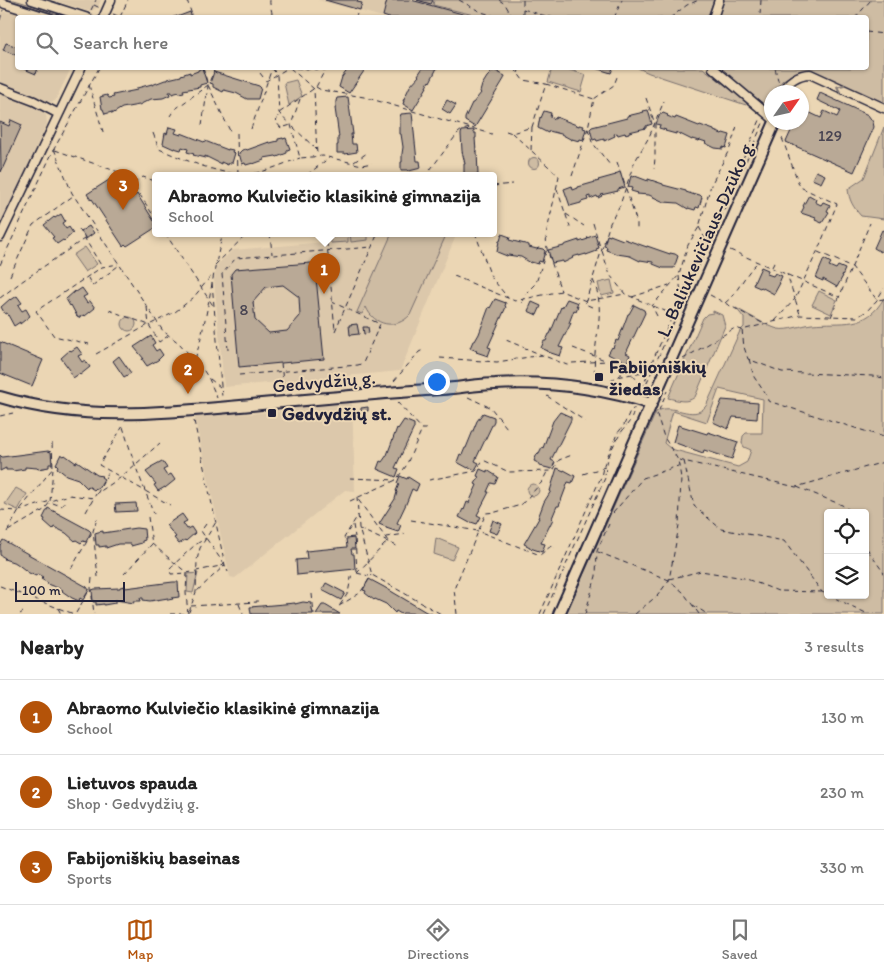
<!DOCTYPE html>
<html lang="en">
<head>
<meta charset="utf-8">
<style>
	:root { --surface:#fff; --page:#f2f2f2; --text:#222; --muted:#767676; --line:#e0e0e0; --accent:#b45309 }
	body { margin:0; font-family:Itim,sans-serif; background:var(--page); color:var(--text) }
	.controls { position:absolute; right:15px; bottom:15px; display:grid; overflow:hidden; border-radius:5px; box-shadow:0 1px 4px #0004 }
	.controls button { width:45px; height:45px; display:grid; place-items:center; padding:0; border:0; border-bottom:1px solid var(--line); background:var(--surface); color:var(--text); font:25px sans-serif }
	.compass { position:absolute; left:764px; top:85px; width:45px; height:45px; border-radius:50%; background:var(--surface); box-shadow:0 1px 4px #0004; rotate:56deg }
	.scale { position:absolute; left:15px; bottom:12px; width:110px; box-sizing:border-box; padding-left:5px; border:2px solid #22223b; border-top:0; font-size:14px; line-height:18px; white-space:nowrap; color:#22223b; -webkit-text-stroke:4px #ebd6b4; paint-order:stroke }
	.you { position:absolute; left:436px; top:381px; width:18px; height:18px; margin:-12px; border:4px solid #fff; border-radius:50%; background:#1a73e8; box-shadow:0 0 0 8px #1a73e833 }
	.badge { display:grid; place-items:center; width:32px; height:32px; border-radius:50%; background:var(--accent); color:#fff; font-size:16px; font-weight:700 }
	.pin { position:absolute; translate:-50% -41px; filter:drop-shadow(0 1px 2px #0008) }
	.pin::after { content:''; position:absolute; top:26px; width:18px; height:15px; background:inherit; clip-path:polygon(0 0,100% 0,50% 100%) }
	.popup { position:absolute; left:152px; top:172px; width:345px; height:65px; box-sizing:border-box; display:grid; place-content:center; border-radius:5px; background:var(--surface); filter:drop-shadow(0 1px 4px #0005); font-size:16px; white-space:nowrap; color:var(--muted) }
	.popup b { font-size:19px; color:var(--text) }
	.popup::after { content:''; position:absolute; left:50%; top:100%; margin-left:-10px; border:10px solid transparent; border-top-color:var(--surface) }
	.list { margin:0; padding:0; list-style:none }
	h2 { display:flex; justify-content:space-between; align-items:center; height:65px; margin:0; padding:0 20px; font-size:21px }
	h2 small { font-size:16px; font-weight:400; color:var(--muted) }
	.list li { display:grid; grid-template-columns:32px 1fr auto; gap:15px; align-items:center; box-sizing:border-box; height:75px; padding:0 20px; border-top:1px solid var(--line) }
	.list b { display:block; font-size:19px; white-space:nowrap }
	.list p { margin:0; font-size:16px; white-space:nowrap; color:var(--muted) }
	.list em { font-size:16px; font-style:normal; color:var(--muted) }
	.icon { flex:none; width:28px; height:28px; fill:none; stroke:currentColor; stroke-width:2; stroke-linecap:round; stroke-linejoin:round }
	.map { position:relative; flex:none; width:884px; height:614px; overflow:hidden }
	.search { position:absolute; background:var(--surface); box-shadow:0 1px 4px #0004; left:15px; right:15px; top:15px; height:55px; display:flex; align-items:center; gap:12px; box-sizing:border-box; padding:0 18px; border-radius:5px; color:var(--muted); font-size:19px }
	.sheet { height:290px; background:var(--surface) }
	nav { display:flex; justify-content:space-around; align-items:center; box-sizing:border-box; height:70px; border-top:1px solid var(--line); background:var(--surface); font-size:14px; color:var(--muted) }
	nav a { display:grid; justify-items:center; gap:2px }
	nav .on { color:var(--accent) }
	.map>svg:first-child { display:block }
</style>
</head>
<body>
<div class="map">
<svg width="884" height="614" viewBox="0 0 884 614">
	<rect width="100%" height="100%" fill="#ebd6b4"/>
	<filter id="ink" filterUnits="userSpaceOnUse"><feTurbulence type="fractalNoise" baseFrequency=".02" numOctaves="2"/><feDisplacementMap in="SourceGraphic" scale="10" xChannelSelector="R" yChannelSelector="G"/><feConvolveMatrix kernelMatrix="1 2 1 2 8 2 1 2 1" color-interpolation-filters="sRGB"/></filter>
	<g filter="url(#ink)">
		<path fill="#dcc8ab" d="M53,0h48l-3,7 -5,3 -6,1z
			M318,0h116l-1,5 53,12h-103z
			M5,12h8l20,5 -15,1v50h53l-16,33 -9,2 -46,-18v-72z
			M0,94l40,15 6,6 1,9 -47,103z
			M324,233h133l-57,138 -176,16 -10,-107 3,-15 16,-15 92,-8z
			M352,401l3,90 -10,-1 -110,88 -5,-1 -36,-162 33,-3 19,2 35,-3 24,-6z"/>
		<path fill="#cebca3" stroke="#786f6f" fill-rule="evenodd" d="M10,0h4l59,17h-8z
			M434,0h280l-7,18h-221l-53,-13z
			M724,0h160v103l-68,-30 -15,-1 -10,4 -8,4 -6,7 -2,5h-3l-1,18 -52,-42h147v-50h-148z
			M552,68h11l23,7 -5,17 -33,-10z
			M638,68h65l44,34 -1,3 -97,-32z
			M296,80l6,16 -13,9 -5,-22z
			M884,127v92l-23,-3c-8,-9 -12,-16 -13,-27l16,-11z
			M528.5 163a5.5 5.5 0 1 1 11 0a5.5 5.5 0 1 1-11 0Z
			M330,233h18v9l-17,1z
			M350,233h18v7l-17,2z
			M392,233h55l-37,82c-14,15 -36,11 -44,-8l-4,7 -5,-2z
			M85,247l12,17 -12,8 -12,-17z
			M611,280l3,13 -13,3 -3,-13z
			M819,291l18,9 -6,14 -19,-9z
			M884,298v316h-318l90,-202c16,-11 37,11 50,-6l34,-75 4,-4v-9l-8,-10c9,5 33,19 42,21 10,2 24,-4 34,-5 31,-3 54,6 72,-26zM719,389l44,10 -1,34h-16l-3,3 -1,7 2,4 7,3 -4,12 -9,5 -67,-18 -7,-6 9,-32 34,11zM828,513h37v82h-37z
			M713,311l9,4 3,11 -30,71c-9,7 -17,3 -27,1l35,-80 4,-4 6,-1z
			M122 324a7 7 0 1 1 14 0a7 7 0 1 1-14 0Z
			M527 490a6 6 0 1 1 12 0a6 6 0 1 1-12 0Z
			M16,488l11,6 -9,16 -13,-6z
			M436,538l22,9 -6,13 -18,-6z
			M198,573l-5,20 -6,-1 1,-18z"/>
		<path fill="#b9a996" stroke="#22223b" fill-rule="evenodd" d="M325,0h33l-1,2 5,1 -2,7z
			M387,0h24l66,18h-88l-6,-2z
			M417,0h16l-2,4z
			M190,12l2,6h-21l6,-2v1z
			M6,43l12,4v9l-15,-6z
			M25,68h13l-2,6 -12,-5z
			M202,68l5,15 -7,2v2l-17,3 1,2 -5,1v-1l-7,2v-2h-3l1,3 -7,3 -12,1 -12,6 -17,3 -10,6v-2l-7,2 -2,-5h-1l-2,-12 7,-2 2,3 5,-1 -1,-2 24,-5v-2l15,-4v1l13,-5h3v-1l13,-3v-1l9,-3v2l8,-3v-1z
			M349,68h15l-2,2 2,1 -15,22 -10,-6 3,-10z
			M420,68h17l-7,14 -1,-1 -3,6h1l-14,23 -10,-6 1,-3h-1l7,-15 9,-10 -1,-1 4,-6z
			M595,68h18l-2,5z
			M494,70l11,6 -1,3 -29,48 -10,-6v-3l7,-15h1l8,-10 -1,-1 2,-7 5,-8z
			M214,72l45,14 2,2 -3,11h-11l-11,-6 -12,-3 -1,2 -10,-5v-3l-3,-1z
			M820,93l48,22 5,7 1,5 -20,45 -68,-30 9,-20h7v-13l19,9 3,-7 13,6 3,-6 -23,-11z
			M348,97l5,37h-2l1,10h4l1,8 -12,2v-1h-8v-8h1v-8h1l-4,-29h1v-7l1,-3z
			M447,100l9,5 -6,9 -8,-5z
			M648,110l4,14 -6,2v2l-17,4v1l-4,1v-1l-7,2 -1,-2 -3,1 1,2 -11,5v-2l-7,2 -1,-2 -3,1 -3,-11 2,-2 35,-9v-2l17,-4 -1,-1z
			M544,111l7,2 -1,4 5,2 1,-2 23,9v-1l5,1 -1,2 3,1 -3,11 -3,-1 -1,2 -7,-2v1l-11,-6 -12,-3 -1,2 -10,-5 2,-11 1,1z
			M412,113l5,48h3l1,7 -12,3 -1,-1h-7v-8h1v-8l1,-7 -2,-13h-1v-17l1,-3z
			M663,113l5,2 -1,1 8,3 1,-2 23,9 1,-1 14,5v1l8,3 1,-1 7,2 -4,13 -3,-1v2l-8,-1 -10,-5 1,-1 -6,-2 -1,1 -7,-2v1l-16,-8v2l-11,-3 1,-1 -7,-2 1,-3 -4,-1 4,-10h2z
			M11,120l11,5 -21,47 -1,-50 9,4z
			M169,127l8,2 -2,4 6,2v-2l23,9 1,-1 23,9v-1l5,1 -1,2 3,1 -3,10h-3l-1,2 -7,-3v2l-16,-8v2l-12,-3 1,-1 -7,-2 1,-3 -6,-2 -1,3 -7,-2v1l-11,-5 2,-11 2,1z
			M474,130v3h2v5h-1l1,14 1,-1 1,24h-14v-11h1l-3,-13 -1,-17 1,-3z
			M283,138v1l3,-1 4,11 -3,1v3l-10,4 -1,-1 -12,2v2l-11,4v-1l-7,2 -1,-2 -3,1 -3,-11 3,-3 4,-1 1,1 22,-8 1,1 8,-2v-2z
			M816,171l9,4 -4,8 -9,-4z
			M620,172l5,15 -7,2v2l-17,4 1,1 -4,2 -1,-2 -7,3v-3l-3,1 1,3 -7,2v1l-11,3 -6,-17 8,-3 1,4 5,-2v-1l21,-6 -1,-1 18,-5 -1,-1z
			M120,173l14,23 3,-2 17,27 1,-1v8l-28,18 -2,-2 -2,2 -31,-47 -1,1 -4,-6z
			M631,176l3,1 1,-1 13,5v-2l15,5v1l23,6v1l9,3v-1l5,1 2,2 -3,11 -3,-1 -1,3 -7,-2v1l-10,-6 -14,-1 -15,-7 -12,-1 1,-1 -7,-2 1,-3 -4,-1z
			M809,195l7,4 -1,3 6,3 2,-3 7,3 -3,6 2,1 -7,11 -7,-3 1,-2 -15,-5 3,-6 -1,-1z
			M61,214l4,7 -3,2 4,6 3,-2 4,6 -9,8 -1,-1 -6,4 -5,-6 2,-1 -10,-12 10,-8 1,1z
			M89,226l5,7 -8,6 -5,-8z
			M882,230l2,1v20l-2,-1 -1,2 -7,-4z
			M502,234l8,3 -1,3 20,5v2l8,2 1,-1 5,1 2,2 -3,11 -3,-1 -1,3 -7,-2v1l-10,-6 -13,-2 -1,1 -10,-4 2,-11h1z
			M595,235l4,13 -3,1 1,2 -11,4v-1l-7,2v-1l-7,2 1,1 -10,5v-2l-11,2 -4,-13 16,-4v-1l15,-5v2l9,-3 -1,-1z
			M607,235l3,1v-1l13,5 1,-1 23,8v-1l23,8v-1l5,1 3,2 -4,12h-11l-10,-4v-2l-13,-2v1l-10,-5 -13,-2 -11,-4 1,-3 -3,-1z
			M824,259l7,4 -2,3 7,3 2,-3 7,3 -3,7h1l-6,11 -14,-8v2l-7,-3z
			M311,263l4,4 9,92 -85,8 -8,-93 4,-5zM283,285l16,12 1,19 -13,15 -18,2 -14,-13 -2,-18 13,-15z
			M761,267l7,3 -1,4 6,2 2,-3 7,3 -3,7h1l-6,11 -13,-7 -1,1 -7,-3z
			M82,288l5,7 -4,2 4,6 3,-2 5,7 -10,8 -1,-1 -6,3 -7,-13 -1,1 -4,-7 9,-8 1,1z
			M17,296l5,7 -4,2 4,6 4,-2 4,7 -10,8v-2l-6,4 -7,-13 -2,1 -4,-7 9,-8 1,1z
			M495,299l11,4 -1,3 1,1 -18,40 3,1 -3,8 -12,-4 1,-1 -7,-3 3,-7h2l4,-7 10,-27 1,1z
			M567,299l11,4 -2,3h2l-2,5 -2,-1 -5,13h2l-12,24 4,1 -3,8 -12,-4v-1l-7,-3 3,-7h2l3,-7h1l11,-27 1,1z
			M532,302l9,4 -4,9 -9,-4z
			M634,305l10,5 1,3 -19,40 4,2 -3,7 -7,-3 -1,1 -11,-6 4,-7 1,1 3,-8 2,1 10,-27h1z
			M357,324l2,10 -9,1 -1,-10z
			M363,327h5l1,6 -5,1z
			M151,336l4,7 -3,2 4,6 3,-2 4,6 -5,5 -11,6 -5,-7h2l-10,-12z
			M0,342l43,18 -11,26 -32,-13z
			M77,347l5,7 -4,2 4,6 3,-2 5,7 -10,8 -1,-1 -6,4 -4,-7 1,-1 -9,-12 9,-8 1,1z
			M119,356l12,17 -7,4 -11,-16z
			M722,400l36,3 -1,16 -24,-2 -5,12 -15,-7z
			M368,407v4l-7,1v-4z
			M352,409v3l-7,1 -1,-3z
			M560,412l11,5v3l-20,40 4,2 -3,7 -12,-3v-2l-6,-3 3,-7 1,1 4,-8 1,1 10,-27z
			M483,413l11,4v4l-19,40 4,2 -4,7 -6,-3 -1,1 -11,-6 3,-8 2,1 3,-7h1l11,-27z
			M404,420l10,4v4l-19,40 4,1 -3,8 -19,-8 3,-8 2,1 5,-7 10,-27 1,1z
			M678,425l29,9 1,-2 30,10 -6,17 -28,-9 -1,3 -30,-11z
			M48,451l3,1 1,12h-3v3l-11,2 -1,-1 -12,-1v2l-12,2v-1h-7v-2l-6,3v-16l2,2z
			M61,454l3,2 1,-1 11,8 1,-2 20,14 5,1 -1,1 3,2 -6,10 -2,-1 -2,2 -6,-4 -1,2 -9,-9 -12,-4 -9,-7 1,-2 -2,-2z
			M162,461l5,7 -4,2 4,6 4,-2 4,6 -10,8v-1l-7,4 -4,-6 2,-1 -10,-12 6,-4 -1,-1z
			M557,468l7,3v-1l11,6 -3,7 -4,-1 -9,24h-2l-5,12 1,1 -12,24 4,1 -3,8 -12,-4v-1l-6,-3 15,-26h-1l6,-16 7,-11h-1z
			M480,469l7,3v-2l11,7 -3,7 -4,-1 -4,9h2l-12,23 4,2 -4,7 -6,-2 -1,1 -11,-6 4,-8 1,1 3,-8 2,1 8,-18 -2,-1 4,-7 -2,-1z
			M400,476l7,3 1,-2 11,7 -3,7 -4,-2 -6,15 -9,19 4,2 -3,7 -12,-4v-1l-7,-3 16,-25 2,-7 -1,-1 3,-7 -2,-1z
			M136,503l1,8 -21,1 -1,-8z
			M48,508l41,22 2,2 -5,10 -3,-1 -2,2 -5,-3 -1,1 -9,-8 -12,-6 -1,2 -9,-8 1,-2 -2,-1z
			M182,514l5,7 -4,2 4,6 4,-2 4,6 -9,8 -1,-1 -6,4 -5,-6 2,-1 -10,-12z
			M493,520l9,4 -5,10 -8,-3z
			M136,528l8,1 1,11 -3,1v2l-11,3v-2h-13l-12,4v-2l-7,1v-2h-3l-1,-12 3,-1 5,-1v2z
			M354,538l1,11h-4l1,5h2l1,15 -58,6 -1,-15 11,-1 -1,-8 41,-4 -1,-8z
			M3,540l84,47 2,3 -6,10 -3,-2 -1,3 -7,-3 -10,-7 1,-1 -16,-6 1,-1 -7,-4 2,-2 -6,-3 -1,2 -7,-3 -13,-10 -12,-4 1,-1 -5,-3v-10z
			M369,579l15,8 42,25 6,2 -29,-1 -2,1 -5,-3 -1,2 -9,-9 -11,-5 -1,1 -9,-7 1,-2 -3,-1z
			M173,582h5l1,15 -7,1 1,1 -5,1v-2l-18,3 -7,-1v-2h-3l1,3h-8l1,2 -19,-3v3l-11,2v-1l-8,1v-3h-3l-1,-12 3,-1 25,-1v-1l5,-1v2z
			M326,583l19,10 -4,7 -19,-10z
			M303,602l8,1 2,11h-62l-1,-7 45,-4v1z
			M322,605h3l15,9h-24z"/>
		<g fill="none" stroke-linecap="round" stroke-linejoin="round">
			<g stroke="#22223b" stroke-width="11">
				<path id="minor" d="M32,0l56,18
					M0,1l5,3 45,14
					M103,18l8,-18
					M713,18l6,-18
					M713,68l59,50
					M0,88l34,13 25,13
					M782,92c5,-10 16,-18 28,-18l74,34
					M0,237l81,-169"/>
			</g>
			<g stroke="#22223b" stroke-width="14">
				<path id="secondary" d="M0,397c84,25 165,16 251,8 64,-6 128,-12 191,-16 18,-1 35,-5 53,-5 55,-3 104,3 156,20
					M559,614l216,-492"/>
			</g>
			<path stroke="#22223b" stroke-width="1" stroke-dasharray="5 4" stroke-linecap="butt" d="M187,0l6,18
				M270,0c-1,6 3,11 2,18
				M459,0l22,12 21,6
				M499,0l6,4 8,14
				M523,0v18
				M761,0l-1,15 2,3
				M94,5l6,3
				M523,9l19,6 13,3
				M91,10l5,-10
				M113,14l7,3
				M120,17l8,-17
				M315,18h12
				M355,18l2,-4
				M614,18l8,-18
				M670,18l17,-13 12,-5
				M855,18l16,-18
				M0,20l3,-10
				M866,32l18,2
				M203,68l5,17 23,48
				M272,68l5,7 2,38 11,12
				M290,68l24,21 3,67
				M296,68l28,2
				M514,68l9,12 23,4
				M775,68l4,16
				M260,73l6,8 22,-13
				M518,73l2,-5
				M89,85l15,50
				M316,87l5,3 43,7 128,37
				M646,98l9,26v34l-1,11
				M300,99l-9,26 9,33 23,-2 39,9 10,-2
				M170,116l4,-6 34,-25 7,-17
				M202,125l6,-39
				M251,129l21,-61
				M588,129l4,13 18,23
				M506,131l6,2 20,-6 14,-43 48,15
				M153,133l6,16c24,10 67,29 93,25 16,-3 33,-11 48,-16
				M237,133l1,42
				M512,133l47,43 -13,60 1,13 14,42
				M782,138l18,49 37,17 -20,48 -22,47 5,15
				M54,149l18,44 47,71 44,67 16,12 25,28 5,8 8,19
				M316,149l-25,-24 -10,3 -5,-6 3,-9 37,-26 10,-19
				M55,150l72,25 28,43
				M531,150l1,-23
				M354,162l13,-9
				M617,162l8,23
				M430,170l28,-37 4,-3 8,-2
				M307,175l22,-17
				M418,175l13,-1
				M572,176l16,-48 6,-29 20,-14 3,-8
				M134,183l9,-6 12,4
				M493,186l20,-2
				M557,189l14,41
				M626,189l11,34v8
				M566,214l18,12
				M593,223l7,24
				M699,227l7,13 6,2
				M79,229l23,38
				M165,233l49,74
				M270,233l2,21
				M326,233l9,97
				M474,233l2,2 15,42 17,21
				M730,250l109,47
				M602,251l8,24 15,19 47,20
				M818,252l34,15 25,33 7,-1
				M0,265l54,-116 45,-81
				M215,265l33,-32
				M772,267l3,-6
				M10,276l23,-51 40,-29
				M454,276l61,25 46,-10 25,10 39,-7
				M679,276l2,18
				M88,278l4,8 26,-20
				M593,280c15,32 -2,64 2,97
				M212,283l10,114
				M710,295l54,29
				M632,297l37,-12
				M0,298l21,-16 63,-43
				M522,303l3,-9 11,-11 11,-34
				M725,303c14,-11 19,-29 33,-41
				M147,307l2,18 10,17 9,-6
				M592,307l-7,-3 25,-81 10,-18 14,-42 15,-26 15,-36
				M109,310l40,15 26,-13 18,-14 19,-23
				M657,316l-5,-10 27,-31 9,-30 11,-18 12,-42 19,-37 7,-22
				M831,317l39,-94
				M775,321l20,-22 -8,-25
				M742,330l2,17 4,12 34,13 90,4 12,2
				M335,331l43,-98
				M506,340l36,15
				M89,344l-35,-8 -18,-25 66,-44 16,-3
				M573,348l32,12
				M228,350l-6,-76 14,-16 136,-11
				M96,354l52,-29
				M440,358l57,4 45,-7 25,10 5,-2 35,-2
				M683,359l52,-31 7,2 58,-15 57,2 10,-6 10,-11 7,-12
				M749,359l5,18 13,19 1,5 116,36
				M609,362c19,7 23,10 34,27
				M281,363l3,28
				M629,365l4,8
				M239,375l119,-10 5,-2 17,-39 -48,-22
				M618,376l9,-7 2,-7 6,2
				M210,379l10,8
				M394,381l25,-29 6,-3
				M611,381l5,-4 32,-6
				M186,384c20,-47 24,-102 37,-151
				M643,389l5,-18 113,-253
				M643,391l121,-270
				M547,396l38,25
				M468,397l23,11 16,20
				M397,402l25,27h8
				M0,416l13,-3
				M194,421l31,144 -29,27
				M123,426l-24,39 71,40
				M123,427l12,38 19,49
				M679,460l117,27 88,-25
				M684,461l10,45 27,23 63,12 38,51 46,22
				M53,469l-3,33 11,4 5,-4
				M583,474l22,-7
				M350,478l46,2
				M429,480l47,-9 7,-11 26,12 44,-1 6,-11 13,-5
				M797,487l45,18 12,8
				M97,494l12,-23
				M357,497l2,31 13,47 69,39
				M350,501l46,-21 10,-14 16,-37
				M0,510l19,1 50,-16 25,3
				M86,512l10,-18 24,-16 40,-35
				M613,513l30,-35 35,-12
				M148,517l4,27 35,29 38,-8 3,7
				M97,519l-4,12 5,46
				M411,520l67,11 62,24 11,-9 4,2
				M206,524l-5,7 23,33
				M353,525l2,12
				M359,529l40,18
				M8,531l36,-21 6,-8
				M7,532l12,-21 34,-43 -1,-26
				M386,537l19,-3
				M865,541l4,11 15,21
				M598,552l71,28 14,12 16,22
				M71,569l22,-38
				M357,572l-2,-35 -11,1 14,-23
				M357,573l31,-32 -31,-43
				M357,573l12,3
				M124,574l28,-30
				M92,578l-1,10 3,26
				M669,579l32,-8 43,7 34,13 44,1
				M0,586l74,28
				M312,594l2,20
				M239,604l4,10
				M340,605l8,-12 4,-20
				M693,605l14,9
				M191,606l66,-4v-3
				M339,606l21,-13 12,-18
				M58,608l3,6
				M189,612l7,-20 1,-32 3,-12 16,-26
				M76,613l14,-24
				M20,614l3,-2
				M170,614h16
				M188,614l-2,-21 1,-20 -16,1 -1,-6 25,-23 11,-7
				M457,614l-3,-25 32,-76 10,-1 25,-7 21,-23 5,-10
				M540,614l61,-137 2,-10 14,-33 7,-9 6,-14 3,-2
				M544,614l61,-136c0,-14 6,-30 14,-42 6,-11 14,-14 15,-28
				M585,614l11,-38 1,-25 12,-27
				M635,614l23,-19 11,-15 10,-54 2,-48 -3,-18 -14,-23 -7,-22 10,-24"/>
			<use href="#minor" stroke="#ebd6b4" stroke-width="8"/>
			<use href="#secondary" stroke="#ebd6b4" stroke-width="10"/>
		</g>
		<defs><path id="oneway-chevron" d="M-2-3.5L2.5 0L-2 3.5" fill="none" stroke-width="1.6" stroke-linecap="round" stroke-linejoin="round" transform="scale(1.25)"/></defs>
		<use stroke="#867c78" href="#oneway-chevron" transform="translate(840 88) rotate(-155)"/>
	</g>
	<g fill="#22223b" stroke="#ebd6b4" stroke-width="2">
		<rect x="594" y="372" width="10" height="10" rx="2.5"/>
		<rect x="267" y="408" width="10" height="10" rx="2.5"/>
	</g>
	<g text-anchor="middle" stroke-width="4" stroke-linejoin="round" paint-order="stroke">
		<g font-size="16" fill="#484452">
			<text x="830" y="141">129</text>
			<text x="244" y="315">8</text>
		</g>
		<g font-size="19" fill="#22223b" stroke="#ebd6b4">
			<text transform="translate(705 238) rotate(-66)" y="7">L. Baliukevičiaus-Dzūko g.</text>
			<text transform="translate(324 381) rotate(-5)" y="7">Gedvydžių g.</text>
		</g>
		<g font-size="19" font-weight="bold" fill="#22223b" stroke="#ebd6b4" text-anchor="start">
			<text x="609" y="373">Fabijoniškių<tspan x="609" dy="22">žiedas</tspan></text>
			<text x="282" y="420">Gedvydžių st.</text>
		</g>
	</g>
</svg>
<div class="controls">
<button><svg class="icon" aria-label="locate" viewBox="0 0 24 24"><circle cx="12" cy="12" r="6"/><path d="M12 2v4M12 18v4M2 12h4M18 12h4"/></svg></button>
<button><svg class="icon" aria-label="layers" viewBox="0 0 24 24"><path d="M12 4l9 5-9 5-9-5zM3 14l9 5 9-5"/></svg></button>
</div>
<svg class="compass" viewBox="-18 -18 36 36"><path d="M0-13l5 13h-10z" fill="#e53935"/><path d="M0 13l5-13h-10z" fill="#767676"/></svg>
<div class="scale">100 m</div>
<div class="you"></div>
<div class="pin badge" style="left:324px;top:294px">1</div>
<div class="popup"><b>Abraomo Kulviečio klasikinė gimnazija</b>School</div>
<div class="pin badge" style="left:188px;top:394px">2</div>
<div class="pin badge" style="left:123px;top:210px">3</div>
<div class="search"><svg class="icon" aria-label="search" viewBox="0 0 24 24"><circle cx="10" cy="10" r="6"/><path d="M15 15l6 6"/></svg>Search here</div>
</div>
<section class="sheet">
<h2>Nearby<small>3 results</small></h2>
<ul class="list">
<li><span class="badge">1</span><div><b>Abraomo Kulviečio klasikinė gimnazija</b><p>School</p></div><em>130 m</em></li>
<li><span class="badge">2</span><div><b>Lietuvos spauda</b><p>Shop · Gedvydžių g.</p></div><em>230 m</em></li>
<li><span class="badge">3</span><div><b>Fabijoniškių baseinas</b><p>Sports</p></div><em>330 m</em></li>
</ul>
</section>
<nav>
<a class="on"><svg class="icon" aria-label="map" viewBox="0 0 24 24"><path d="M3 6l6-2 6 2 6-2v14l-6 2-6-2-6 2zM9 4v14M15 6v14"/></svg>Map</a>
<a><svg class="icon" aria-label="directions" viewBox="0 0 24 24"><path d="M12 3l9 9-9 9-9-9zM9 14v-3h6M13 9l2 2-2 2"/></svg>Directions</a>
<a><svg class="icon" aria-label="saved" viewBox="0 0 24 24"><path d="M7 4h10v16l-5-4-5 4z"/></svg>Saved</a>
</nav>
</body>
</html>
